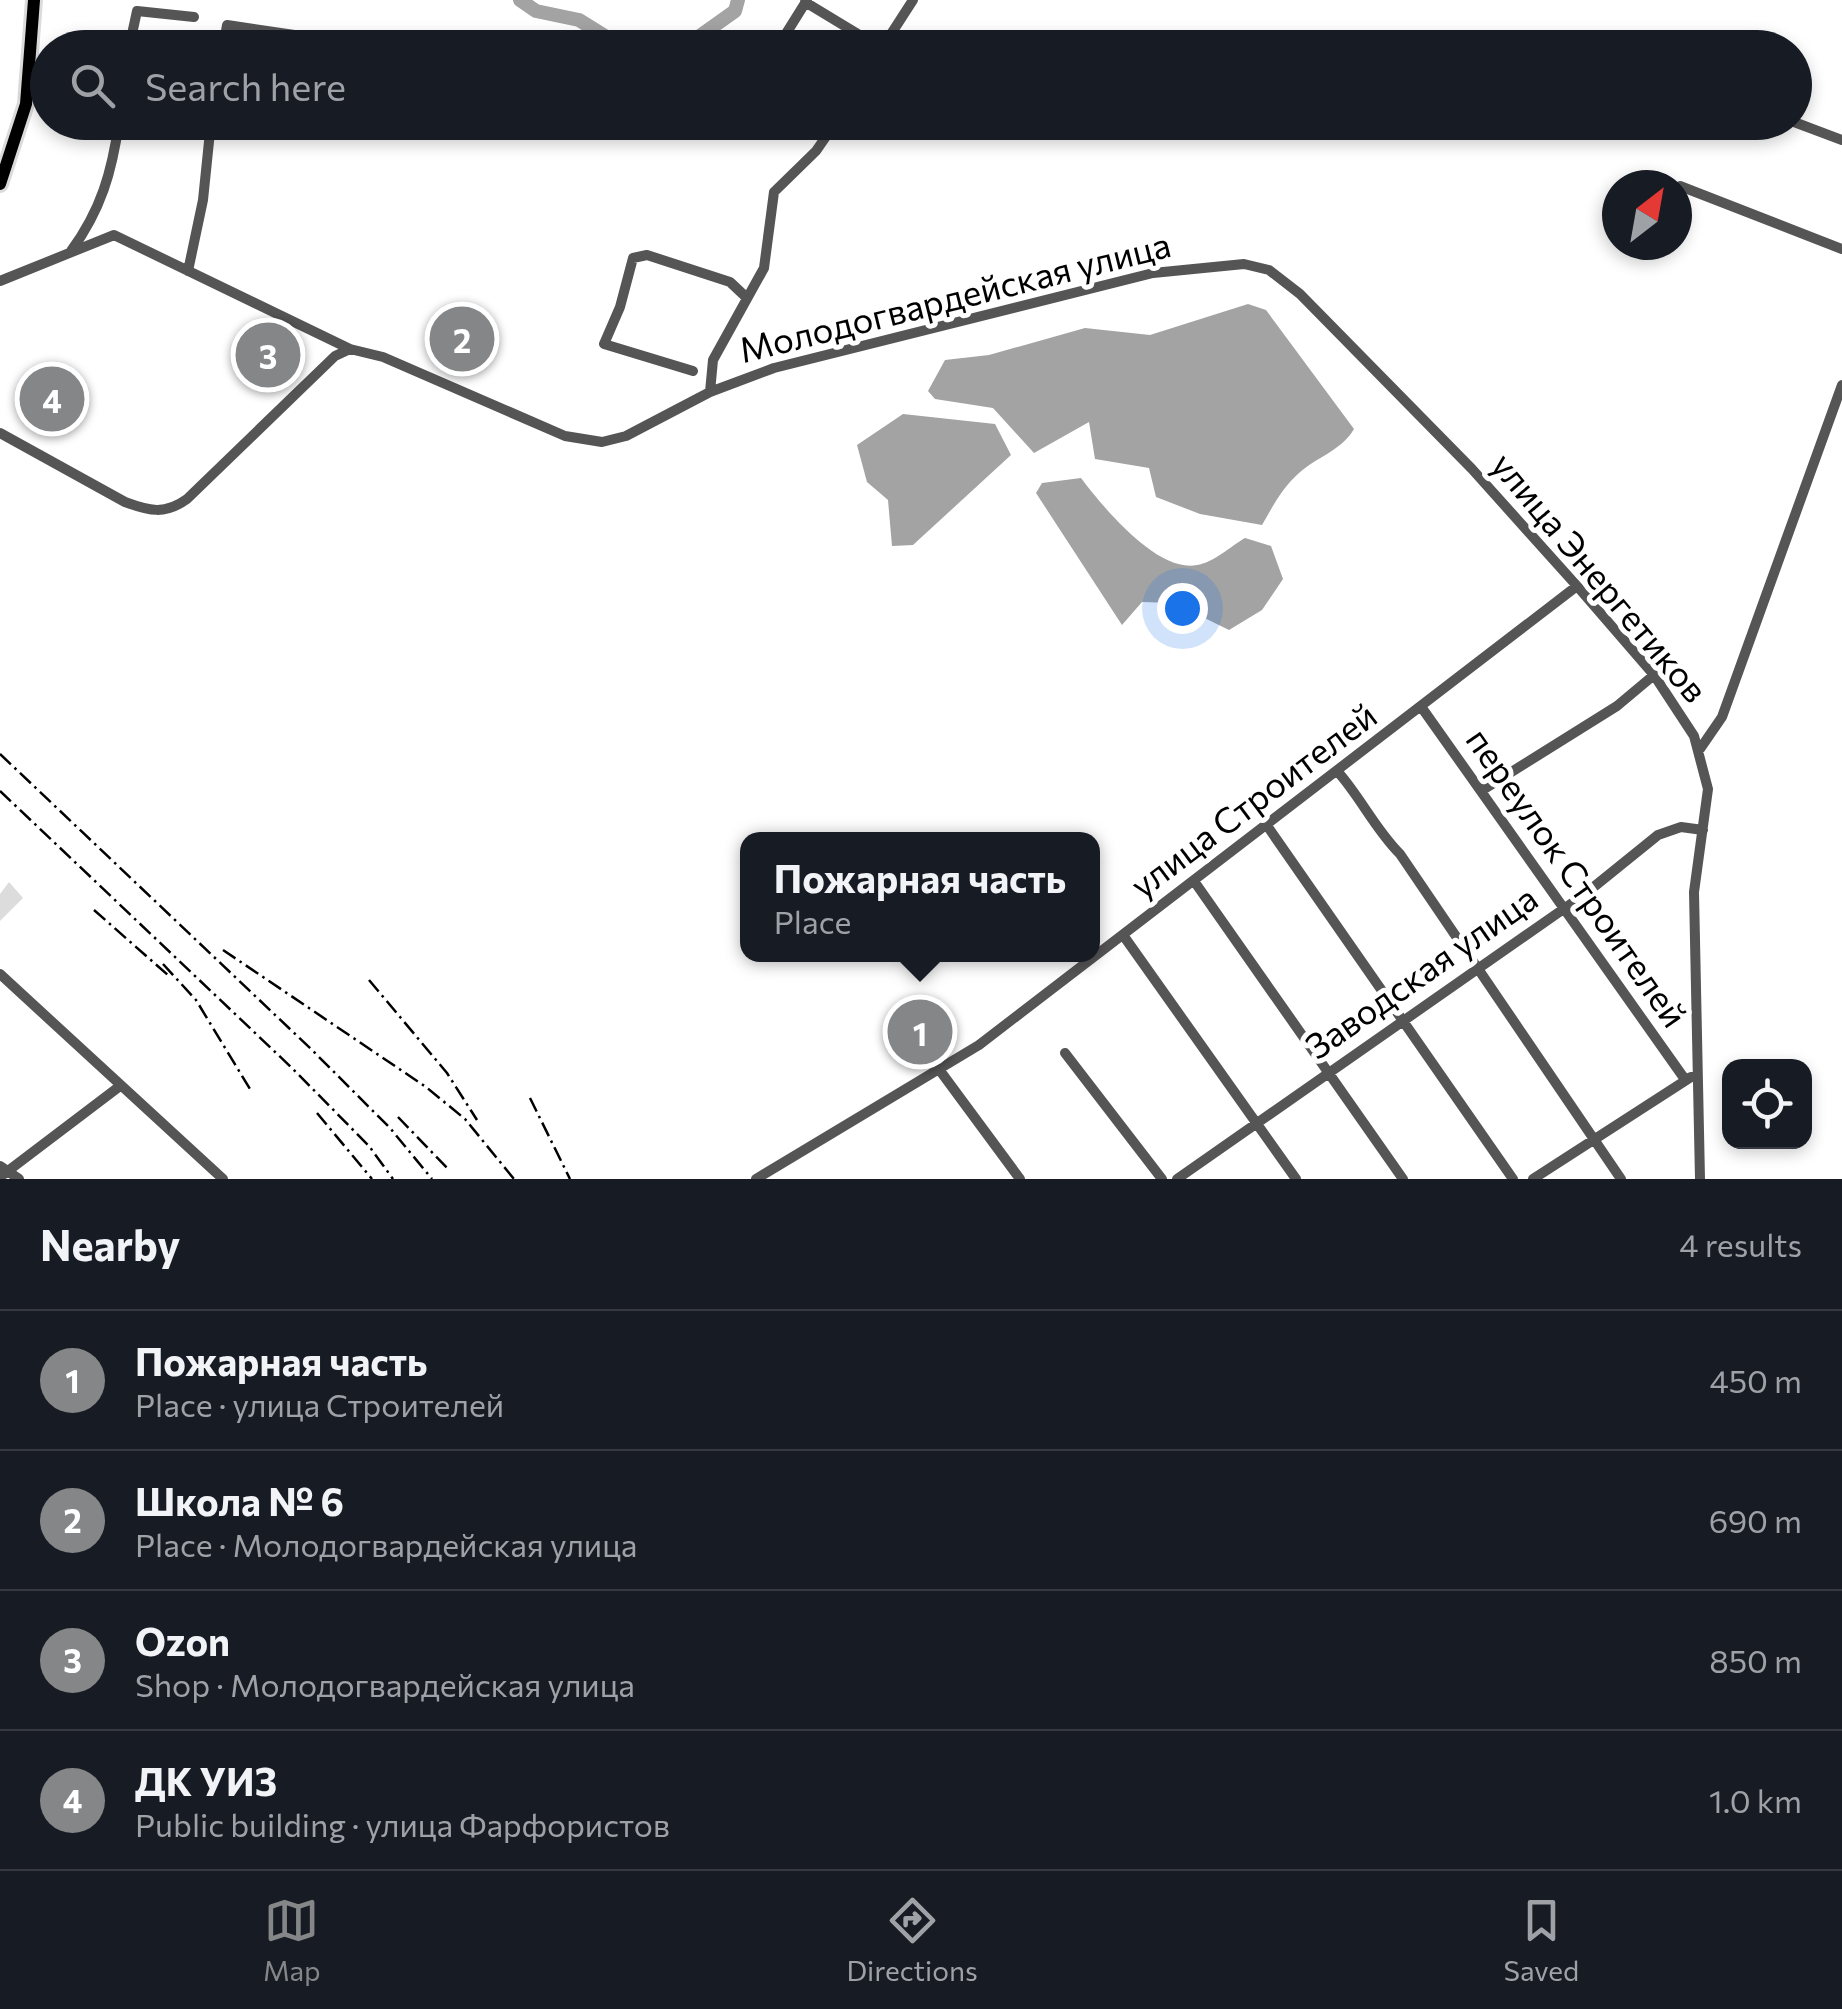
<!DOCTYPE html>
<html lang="en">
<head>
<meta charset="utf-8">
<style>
	:root { --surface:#171b24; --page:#20242c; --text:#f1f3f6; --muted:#9ea1a6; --line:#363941; --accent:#858687 }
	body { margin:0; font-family:Commissioner,sans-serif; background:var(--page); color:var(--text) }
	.controls { position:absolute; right:30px; bottom:30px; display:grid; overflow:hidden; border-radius:20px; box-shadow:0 5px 15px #0003 }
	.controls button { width:90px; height:90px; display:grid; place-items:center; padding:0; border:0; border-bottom:2px solid var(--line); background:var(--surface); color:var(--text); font:50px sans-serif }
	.compass { position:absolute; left:1602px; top:170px; width:90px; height:90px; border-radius:50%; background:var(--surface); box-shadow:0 5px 15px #0003; rotate:31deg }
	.you { position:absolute; left:1182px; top:608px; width:35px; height:35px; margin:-25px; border:8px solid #fff; border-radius:50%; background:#1a73e8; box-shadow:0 0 0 15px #1a73e833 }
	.badge { display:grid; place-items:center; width:65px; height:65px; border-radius:50%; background:var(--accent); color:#fff; font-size:32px; font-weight:700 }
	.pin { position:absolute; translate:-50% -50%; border:5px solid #fff; box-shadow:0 2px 10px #0006 }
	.popup { position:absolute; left:740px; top:832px; width:360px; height:130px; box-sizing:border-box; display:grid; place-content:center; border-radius:20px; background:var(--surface); filter:drop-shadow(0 2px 8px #0005); font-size:32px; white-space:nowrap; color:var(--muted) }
	.popup b { font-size:38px; color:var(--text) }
	.popup::after { content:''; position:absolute; left:50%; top:100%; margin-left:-20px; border:20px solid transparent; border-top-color:var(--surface) }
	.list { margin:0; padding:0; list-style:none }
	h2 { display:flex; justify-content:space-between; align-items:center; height:130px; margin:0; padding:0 40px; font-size:42px }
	h2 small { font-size:32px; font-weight:400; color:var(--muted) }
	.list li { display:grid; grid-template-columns:65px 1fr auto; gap:30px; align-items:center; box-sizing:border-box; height:140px; padding:0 40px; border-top:2px solid var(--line) }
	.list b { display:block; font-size:38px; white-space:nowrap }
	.list p { margin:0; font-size:32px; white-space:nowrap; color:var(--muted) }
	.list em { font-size:32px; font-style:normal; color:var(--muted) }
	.icon { flex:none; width:55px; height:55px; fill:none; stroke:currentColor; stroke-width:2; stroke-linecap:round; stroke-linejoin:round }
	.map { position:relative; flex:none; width:1842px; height:1179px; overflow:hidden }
	.search { position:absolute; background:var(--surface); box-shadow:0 5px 15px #0003; left:30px; right:30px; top:30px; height:110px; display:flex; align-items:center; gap:25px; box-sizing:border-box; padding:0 35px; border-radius:55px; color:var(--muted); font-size:38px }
	.sheet { height:690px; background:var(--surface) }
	nav { display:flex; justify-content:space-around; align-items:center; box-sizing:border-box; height:140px; border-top:2px solid var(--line); background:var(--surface); font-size:28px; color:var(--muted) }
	nav a { display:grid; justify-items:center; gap:5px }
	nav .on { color:var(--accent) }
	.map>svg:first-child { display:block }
</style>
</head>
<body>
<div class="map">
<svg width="1842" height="1179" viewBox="0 0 1842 1179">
	<rect width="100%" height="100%" fill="#fff"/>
	<path fill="#dcdcdc" d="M9,882l14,16 -23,23v-27z"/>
	<path fill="#a3a3a3" d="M1248,304l18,6 88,119c-13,22 -36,27 -55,44 -17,15 -26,33 -37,52l-62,-11 -44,-17 -7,-29 -54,-9 -6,-37 -55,31 -41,-45 -58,-9 -7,-8 17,-31 44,-5 96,-27 65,7z
		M903,414l92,10 16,31 -98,90 -21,1 -4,-46 -21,-18 -10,-37z
		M1081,478c22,29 76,95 116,87 16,-2 34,-19 48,-27l26,8 12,33 -21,31 -33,20 -55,-27 -32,-1 -20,23 -86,-132 6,-10z"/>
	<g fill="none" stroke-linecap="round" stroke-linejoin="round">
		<path stroke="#a3a3a3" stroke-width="14" d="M520,0l16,11 43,9 45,28
			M683,48l52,-37 3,-11"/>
		<g stroke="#dbdbdb" stroke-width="18">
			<path id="major" d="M0,184l26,-80 8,-104"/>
		</g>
		<path stroke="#555" stroke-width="10" d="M805,2l76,46
			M129,48l8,-37 57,6
			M223,48l4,-23 156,23
			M777,48l30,-48
			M882,48l31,-48
			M1794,122l48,18
			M1680,186l162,63
			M71,251c30,-41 41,-79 48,-129
			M188,271l15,-71 8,-78
			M0,281l114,-46 236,114 33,8 182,79 37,6 24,-6 84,-44 64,-24 379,-95 91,-9 25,6 31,24 172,175 105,117 77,89 40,61 14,53 -14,103 6,287
			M693,371l-89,-27 16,-37 13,-49 14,-3 83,27 17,16
			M710,392l3,-32 51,-92 10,-76 42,-41 20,-29
			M0,433l125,69c24,9 40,13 62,-3l148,-143 15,-7
			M1422,708l262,370
			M1700,749l22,-32 120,-332
			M1338,772c23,26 37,57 62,82l221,325
			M1481,791l136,-85 37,-31
			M1268,827l245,352
			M1194,881l209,298
			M1123,935l173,244
			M0,974l223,205
			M1065,1053l97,126
			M941,1072l79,107
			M0,1166l19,13
			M0,1177l120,-91
			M756,1179l223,-134 598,-459
			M1177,1179l408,-285 73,-59 23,-8 22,3
			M1533,1179l158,-102"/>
		<use href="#major" stroke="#000" stroke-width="12"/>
		<path stroke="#000" stroke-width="2.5" stroke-dasharray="15 5 2.5 5" stroke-linecap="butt" d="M0,754l311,295 79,79 42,51
			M0,791l292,277 77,78 24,33
			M94,910l75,66
			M223,950l203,137 39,32 49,60
			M163,964l33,36 54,89
			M369,980l78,93 30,47
			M530,1098l40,81
			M317,1113l55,66
			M398,1117l52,54"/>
	</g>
	<g text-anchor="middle" stroke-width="10" stroke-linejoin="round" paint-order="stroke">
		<g font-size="35" fill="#000" stroke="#fff">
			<text transform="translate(955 298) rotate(-14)" y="12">Молодогвардейская улица</text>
			<text transform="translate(1599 578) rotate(50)" y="12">улица Энергетиков</text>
			<text transform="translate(1254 801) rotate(-37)" y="12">улица Строителей</text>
			<text transform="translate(1576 878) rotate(55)" y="12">переулок Строителей</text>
			<text transform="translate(1422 973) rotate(-35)" y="12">Заводская улица</text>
		</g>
	</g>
</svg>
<div class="controls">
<button><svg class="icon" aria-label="locate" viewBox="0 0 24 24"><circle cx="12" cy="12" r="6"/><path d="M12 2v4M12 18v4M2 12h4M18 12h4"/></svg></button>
</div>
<svg class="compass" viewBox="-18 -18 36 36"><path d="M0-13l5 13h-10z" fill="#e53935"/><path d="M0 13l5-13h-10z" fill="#9ea1a6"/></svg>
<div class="you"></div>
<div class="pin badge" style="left:920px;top:1032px">1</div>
<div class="popup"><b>Пожарная часть</b>Place</div>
<div class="pin badge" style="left:462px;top:339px">2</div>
<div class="pin badge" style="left:268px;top:355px">3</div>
<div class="pin badge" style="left:52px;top:399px">4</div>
<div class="search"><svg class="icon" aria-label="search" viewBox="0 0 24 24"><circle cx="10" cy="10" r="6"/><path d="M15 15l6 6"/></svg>Search here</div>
</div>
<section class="sheet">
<h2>Nearby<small>4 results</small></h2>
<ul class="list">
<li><span class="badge">1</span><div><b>Пожарная часть</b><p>Place · улица Строителей</p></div><em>450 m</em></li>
<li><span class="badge">2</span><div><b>Школа № 6</b><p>Place · Молодогвардейская улица</p></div><em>690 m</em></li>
<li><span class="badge">3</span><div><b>Ozon</b><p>Shop · Молодогвардейская улица</p></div><em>850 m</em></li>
<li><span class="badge">4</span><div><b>ДК УИЗ</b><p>Public building · улица Фарфористов</p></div><em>1.0 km</em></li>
</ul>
</section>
<nav>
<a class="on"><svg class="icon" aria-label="map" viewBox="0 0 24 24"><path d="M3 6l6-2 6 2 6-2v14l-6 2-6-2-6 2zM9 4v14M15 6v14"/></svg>Map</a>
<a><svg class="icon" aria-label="directions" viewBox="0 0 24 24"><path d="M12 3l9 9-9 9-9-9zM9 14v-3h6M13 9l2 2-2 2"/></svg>Directions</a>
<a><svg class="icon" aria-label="saved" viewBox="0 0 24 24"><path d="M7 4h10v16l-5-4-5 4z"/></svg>Saved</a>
</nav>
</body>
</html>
